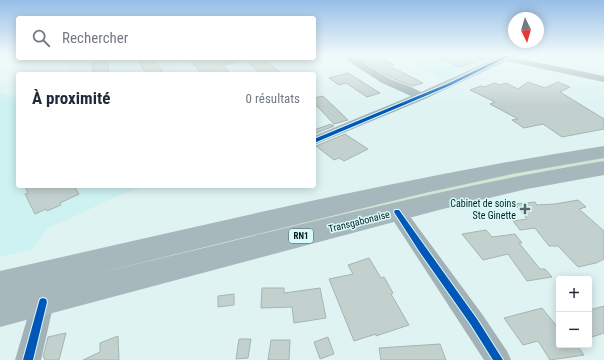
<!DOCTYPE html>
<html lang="fr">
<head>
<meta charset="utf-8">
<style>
	:root { --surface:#fff; --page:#f6f6f7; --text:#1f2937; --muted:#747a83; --line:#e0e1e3 }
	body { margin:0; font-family:"Roboto Condensed",sans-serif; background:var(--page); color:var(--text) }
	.controls { position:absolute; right:12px; bottom:12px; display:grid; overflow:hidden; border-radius:4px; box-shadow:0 2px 10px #0003 }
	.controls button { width:36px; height:36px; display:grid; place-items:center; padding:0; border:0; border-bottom:1px solid var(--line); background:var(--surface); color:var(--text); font:20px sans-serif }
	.compass { position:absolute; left:508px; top:12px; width:36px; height:36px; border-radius:50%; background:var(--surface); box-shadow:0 2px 10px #0003; rotate:175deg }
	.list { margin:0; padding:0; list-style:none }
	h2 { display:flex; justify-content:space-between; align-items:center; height:52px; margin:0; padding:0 16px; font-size:17px }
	h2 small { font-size:13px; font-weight:400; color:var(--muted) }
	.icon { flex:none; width:22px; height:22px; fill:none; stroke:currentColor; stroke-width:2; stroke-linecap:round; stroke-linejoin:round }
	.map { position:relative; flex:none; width:604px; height:360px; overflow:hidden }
	.search { position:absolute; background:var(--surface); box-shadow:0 2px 10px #0003; left:16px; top:16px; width:300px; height:44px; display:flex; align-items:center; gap:10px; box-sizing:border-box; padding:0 14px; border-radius:4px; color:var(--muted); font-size:15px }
	.panel { position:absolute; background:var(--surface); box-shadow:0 2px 10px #0003; left:16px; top:72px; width:300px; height:116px; border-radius:4px }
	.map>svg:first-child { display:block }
</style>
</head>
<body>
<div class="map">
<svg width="604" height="360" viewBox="0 0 604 360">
	<rect width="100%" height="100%" fill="#dff3f3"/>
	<path fill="#cef1f1" d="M399,55h105l-14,4 -46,21z
		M70,58h99l10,16h-113z
		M0,92l18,7v87h118l3,3 -15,4 -77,36 -15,21 -32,7z"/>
	<path fill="#d3e5d3" d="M604,157v5l-532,122 -72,9 430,-102 87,-19z"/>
	<path fill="#c3d1ce" stroke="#a6b4b2" d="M350,55h26l18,10 -4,1 33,17 -10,3 -22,-8 -36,-22z
		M434,55h56v3l-31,9z
		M137,58h14l2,3h2l9,13h-18z
		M199,58h39l1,4 -16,3 8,9h-18l-1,-1 -10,1 -12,-14z
		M243,58h20l19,16h-21z
		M107,61l2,12 -16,1 -1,-11z
		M348,73l32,20 -13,4 -21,-14 -7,2 -10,-7z
		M528,82l17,6 13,-6 12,5 -10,5 44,27v10l-42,8 -19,-13 -19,4 -12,-8 6,-1 -28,-15 5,-2 -25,-12 11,-4 3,1 11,-4 5,2 6,-2 12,6z
		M323,96l25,24 -14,4 -20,-21v-5z
		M331,124l3,2 -20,8v-4z
		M345,134l23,15 -24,12 -5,-3 -5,2 -18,-14z
		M25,186h49l5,8 -19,9 1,2 -14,6 -1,-2 -11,5 -10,-20 3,-1z
		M578,200l8,7 -7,2 25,22v28l-8,4 -18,4 -20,-21h-9l-14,-18 -15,2 -7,-9 14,-2 -12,-15 20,-2 2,3 18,-1z
		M486,230l6,7 23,-3 7,9h-3l21,26h5l7,8 -25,4 -19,-27 -25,6 -21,-26z
		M369,258l12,20 3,-1 9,16 -2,1 18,31 -33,11v-2l-22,7 -25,-62 24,-5 -5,-9z
		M262,288h22v5l36,-5 6,30 -32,5 -2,-16 -31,1z
		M234,294v11l-16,2v-11z
		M604,306v27l-15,5v-28z
		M542,308l17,21v16h18l7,10 -34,5 -12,-19 -15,4 -19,-27z
		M66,333l-7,27h-14l-1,-3h-1l5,-20z
		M118,336l1,24h-36l17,-8v-9z
		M328,337l6,17 -14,5 -6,-17z
		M239,339h12l-3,19 -12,1z
		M271,340h19l-1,20h-21z
		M440,344l6,16h-65l-2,-12z"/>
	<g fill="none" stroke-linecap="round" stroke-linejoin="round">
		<path fill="#a3b2b7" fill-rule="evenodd" d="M495,55h20l-1,2 7,2 83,17v6l-98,-21 -81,38 -111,46v-9l97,-40 -29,-13 -34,-22 -2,-2 2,-2h6l36,22 19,7 12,6 75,-34z
			M397,205l6,2 79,107 25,37 4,9h-27l-93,-143 -3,-5 3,-5z
			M43,291l8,3 3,8 -13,58h-26l17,-58 3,-8z"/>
		<path fill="#a6b8bc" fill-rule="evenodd" d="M604,146v12l-92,16 -87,19 -334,82c170,-40 340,-86 513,-114v14l-77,14 -88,21 -439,117v-56c201,-45 401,-94 604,-125z"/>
		<g stroke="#d7fbfb" stroke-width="2">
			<path id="cycleway" d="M507,55h5l-63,31 -135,57v-4l133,-55z
				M395,210h4l78,109 26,41h-10l-22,-35 -52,-74 -25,-39z
				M43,298l3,1 1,3 -14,58h-10l16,-58 1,-3z"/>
		</g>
		<use href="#cycleway" fill="#0057b8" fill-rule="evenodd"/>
	</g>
	<linearGradient id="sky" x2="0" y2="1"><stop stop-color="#96bee6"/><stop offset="0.52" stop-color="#f1fafa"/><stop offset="1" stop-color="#f1fafa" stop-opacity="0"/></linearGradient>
	<rect width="604" height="106" fill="url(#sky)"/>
	<path fill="#566767" stroke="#d7fbfb" stroke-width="1.5" d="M523 203h4v4h4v4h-4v4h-4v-4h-4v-4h4z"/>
	<g text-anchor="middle" stroke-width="3" stroke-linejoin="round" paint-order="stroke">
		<rect fill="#d7fbfb" stroke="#4a5e5e" stroke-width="1" x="289" y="229" width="24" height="14" rx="3"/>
		<g font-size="9" font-weight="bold" fill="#0d1b1b">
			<text x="301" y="239">RN1</text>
		</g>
		<g font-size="10" fill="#0d1b1b" stroke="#d7fbfb" text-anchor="end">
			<text x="516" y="207">Cabinet de soins<tspan x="516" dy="12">Ste Ginette</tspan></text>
		</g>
		<g font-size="10" fill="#0d1b1b" stroke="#d7fbfb">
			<text transform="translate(359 221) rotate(-14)" y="4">Transgabonaise</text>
		</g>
	</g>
</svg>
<div class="controls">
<button>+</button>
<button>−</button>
</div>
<svg class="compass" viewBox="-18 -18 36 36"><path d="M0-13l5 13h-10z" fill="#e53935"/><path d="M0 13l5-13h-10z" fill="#747a83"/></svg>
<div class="search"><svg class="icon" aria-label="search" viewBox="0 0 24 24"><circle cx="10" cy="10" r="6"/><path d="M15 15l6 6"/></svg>Rechercher</div>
<section class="panel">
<h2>À proximité<small>0 résultats</small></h2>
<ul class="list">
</ul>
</section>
</div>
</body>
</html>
